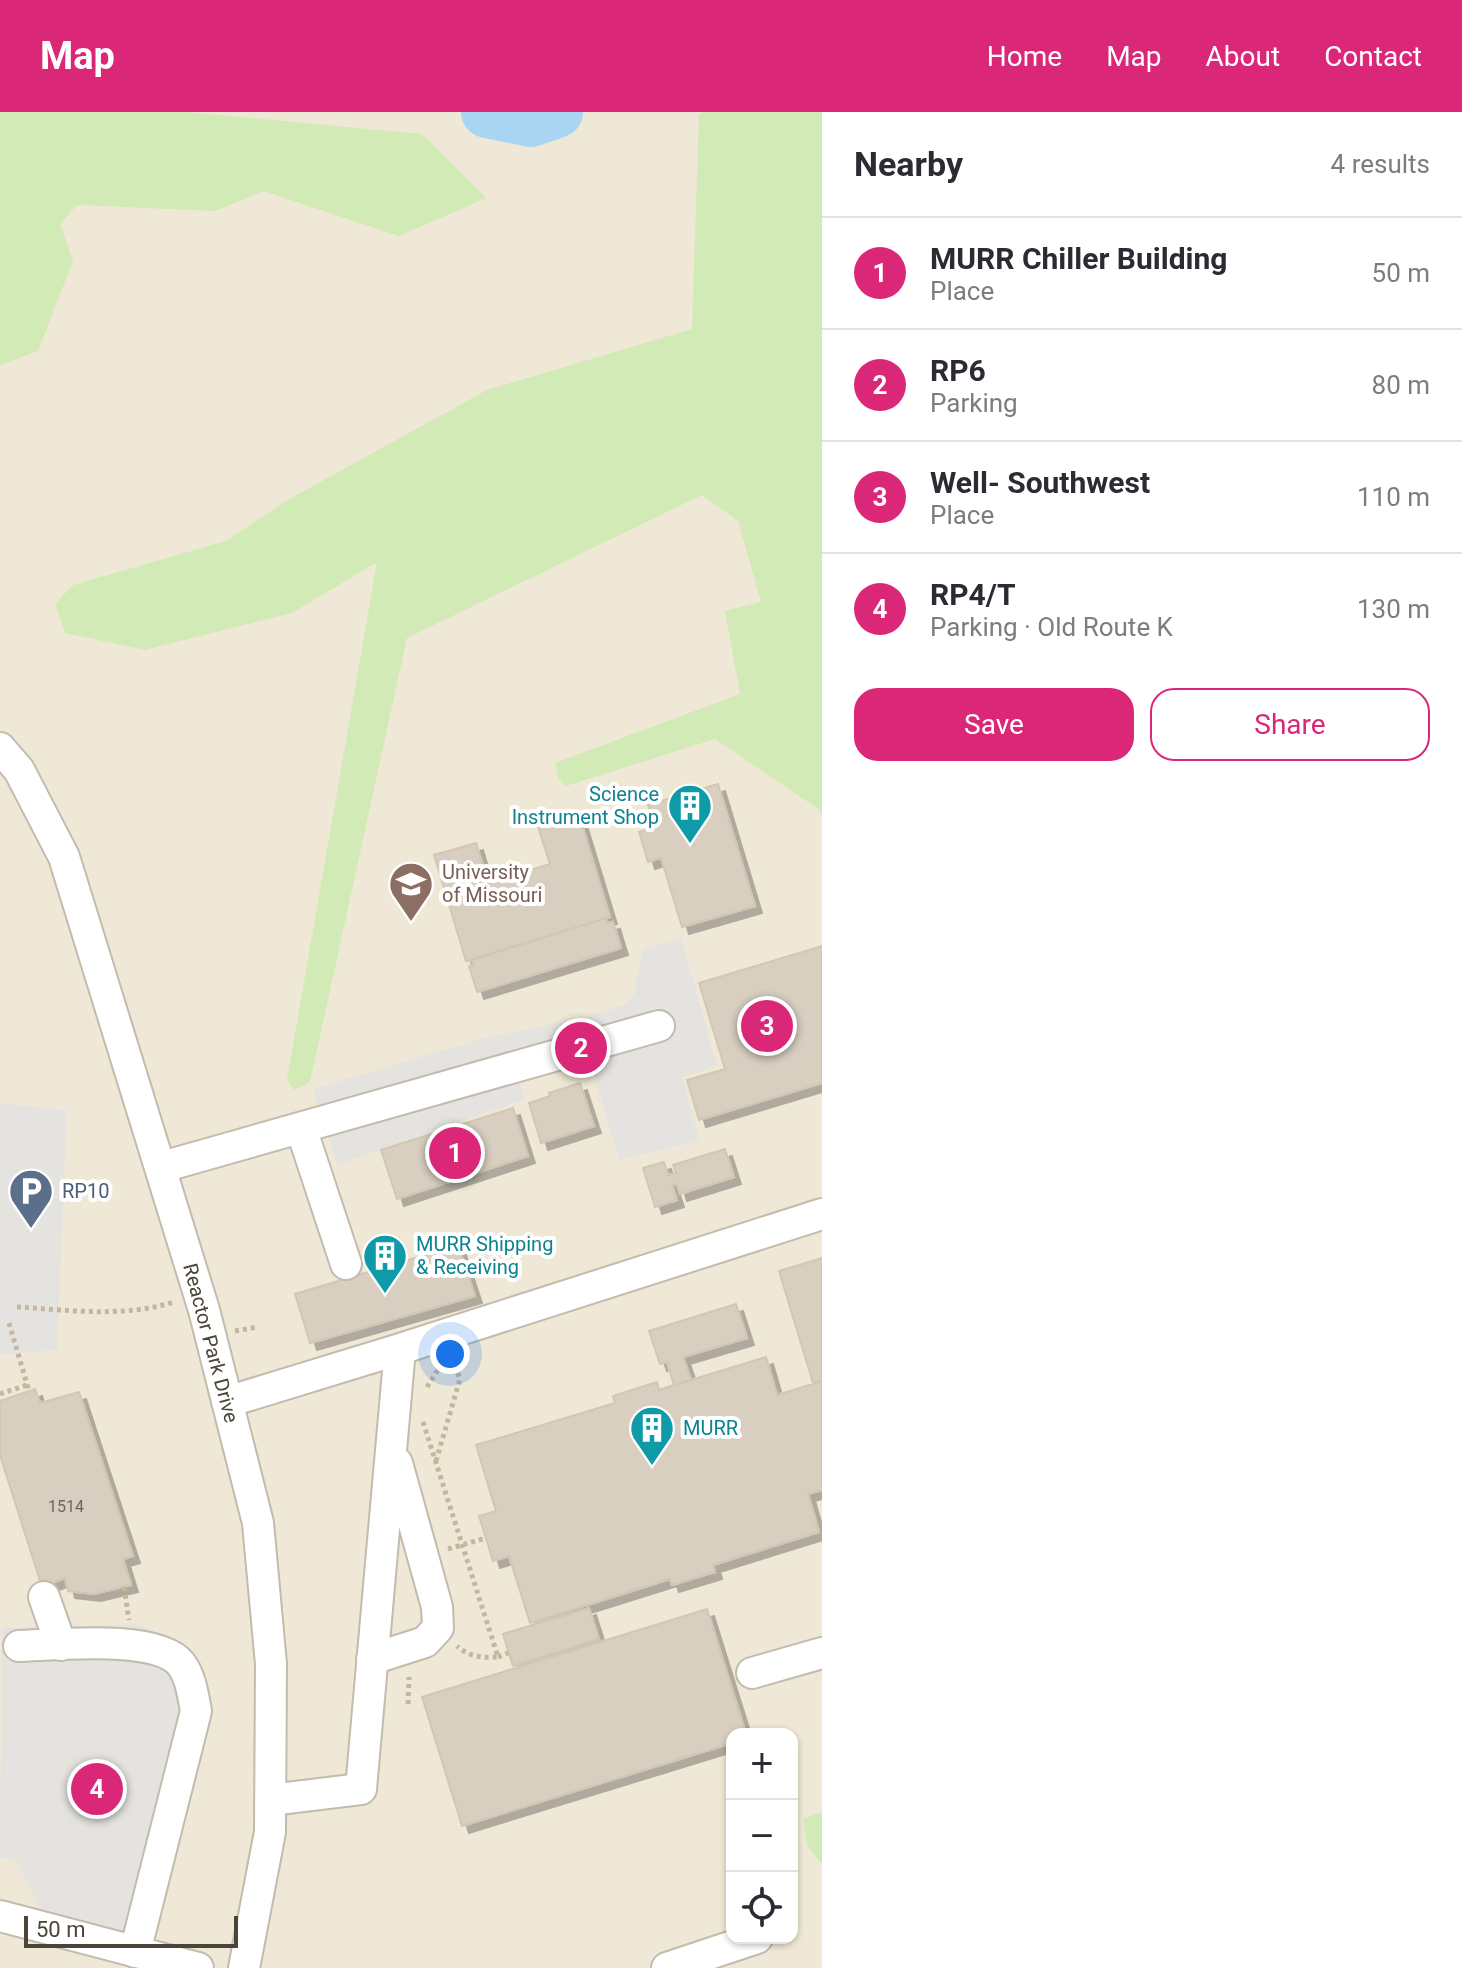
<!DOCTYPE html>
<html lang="en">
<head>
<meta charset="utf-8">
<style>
	:root { --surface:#fff; --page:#f7f7f7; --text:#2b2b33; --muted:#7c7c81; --line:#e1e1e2; --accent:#db2777 }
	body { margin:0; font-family:Roboto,sans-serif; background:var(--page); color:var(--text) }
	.controls { position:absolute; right:24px; bottom:24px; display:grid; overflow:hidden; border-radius:16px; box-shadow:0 2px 6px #0004 }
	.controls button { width:72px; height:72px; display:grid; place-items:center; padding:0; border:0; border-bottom:2px solid var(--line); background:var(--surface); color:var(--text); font:40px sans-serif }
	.scale { position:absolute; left:24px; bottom:20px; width:214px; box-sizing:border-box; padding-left:8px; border:4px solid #4b4439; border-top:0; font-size:22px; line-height:28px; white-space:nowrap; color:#4b4439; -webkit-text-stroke:6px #fff; paint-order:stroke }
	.you { position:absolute; left:450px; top:1242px; width:28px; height:28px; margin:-20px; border:6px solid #fff; border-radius:50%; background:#1a73e8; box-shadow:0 0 0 12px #1a73e833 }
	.badge { display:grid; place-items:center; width:52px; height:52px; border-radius:50%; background:var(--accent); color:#fff; font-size:26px; font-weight:700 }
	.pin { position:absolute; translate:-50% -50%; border:4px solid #fff; box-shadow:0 2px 8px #0006 }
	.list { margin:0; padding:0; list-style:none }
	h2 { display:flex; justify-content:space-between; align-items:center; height:104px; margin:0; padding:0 32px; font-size:34px }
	h2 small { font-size:26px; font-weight:400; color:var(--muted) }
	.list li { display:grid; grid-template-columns:52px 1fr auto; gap:24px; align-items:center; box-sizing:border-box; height:112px; padding:0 32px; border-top:2px solid var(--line) }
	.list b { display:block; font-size:30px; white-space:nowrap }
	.list p { margin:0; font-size:26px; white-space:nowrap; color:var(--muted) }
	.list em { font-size:26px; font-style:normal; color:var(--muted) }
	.actions { display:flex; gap:16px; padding:24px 32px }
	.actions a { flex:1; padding:18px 0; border:2px solid var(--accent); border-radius:24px; text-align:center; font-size:28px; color:var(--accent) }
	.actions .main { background:var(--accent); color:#fff }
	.icon { flex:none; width:44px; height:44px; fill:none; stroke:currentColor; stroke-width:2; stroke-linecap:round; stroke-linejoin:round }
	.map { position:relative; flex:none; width:822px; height:1856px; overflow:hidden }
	header { display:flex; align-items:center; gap:48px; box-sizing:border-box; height:112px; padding:0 40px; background:var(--accent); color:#fff }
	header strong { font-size:38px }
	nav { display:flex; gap:44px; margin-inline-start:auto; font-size:28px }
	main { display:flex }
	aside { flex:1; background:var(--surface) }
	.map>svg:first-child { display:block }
</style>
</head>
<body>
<header>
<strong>Map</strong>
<nav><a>Home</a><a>Map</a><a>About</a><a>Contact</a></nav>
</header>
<main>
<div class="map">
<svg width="822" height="1856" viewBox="0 0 822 1856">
	<defs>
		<filter id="shadow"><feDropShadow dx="7" dy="7" stdDeviation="0" flood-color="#0004"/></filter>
	</defs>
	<rect width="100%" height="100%" fill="#f6f3ec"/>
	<path fill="#efe8d6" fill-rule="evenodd" d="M0,0h822v1856h-822zM732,1622h60v204h-60z"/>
	<path fill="#d2eab5" d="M0,0h188l234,22 64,64 -87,38 -135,-45 -49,20 -138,-6 -17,19 13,37 -35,90 -38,14z
		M704,0h118v705l-2,-7 -105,-71 -149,47 -8,-9 -3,-14 185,-69 -15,-83 36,-9 -23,-81 -36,-26 -295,143 -97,444 -16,8 -7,-10 90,-518 -85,51 -147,37 -80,-17 -10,-29 18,-19 153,-44 65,-43 196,-108 205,-61 7,-214z
		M822,1700v52l-15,-18 -4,-27z"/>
	<path fill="#e5e3e0" d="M681,825l36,128 -35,13 18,63 -81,19 -30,-101 -69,23 5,17 -188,66 -24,-76 175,-52 95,-19 41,-13 10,-10 8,-45z
		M0,991l67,7 -10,240 -57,5z
		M138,1512l39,16 22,20 11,29 2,30 -58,219 -113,-27 -25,-50 -16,-3 2,-230z"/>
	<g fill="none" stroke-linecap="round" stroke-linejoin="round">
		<path stroke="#a9d4f2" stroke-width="52" d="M487,0l44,9 26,-9"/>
	</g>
	<path fill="#d8cfc1" stroke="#d3c7b4" stroke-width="2" filter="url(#shadow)" d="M718,672l37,122 -73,21 -21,-69 -13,4 -9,-30 16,-5 -7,-22z
		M578,700l32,105 -4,1 1,5 6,-1 8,26 -144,44 -8,-26 5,-1 -2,-5 -6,1 -32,-106 42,-12 12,40 62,-19 -13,-40z
		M578,700l32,105 -144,44 -32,-106 42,-12 12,40 62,-19 -13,-40z
		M606,806l1,5 6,-1 8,26 -144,44 -8,-26 5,-1 -2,-5z
		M822,834v137l-123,37 -12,-40 38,-11 -26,-86z
		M580,971l14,43 -53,17 -12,-40 21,-7 -1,-3z
		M513,996l15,48 -131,43 -16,-49z
		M725,1037l9,28 -54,17 -3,-10 -5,1 5,15 -22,7 -12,-39 21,-6 4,13 8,-2 -3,-8z
		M458,1133l17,51 -165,47 -15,-49z
		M822,1146v122l-9,3 -34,-112z
		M822,1146v122l-9,3 -34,-112z
		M736,1192l11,34 -64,19 8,23 75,-23 11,38 45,-14v109l-14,4 11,38 -106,33 2,7 -43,13 -2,-6 -140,44 -21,-67 -16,5 -14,-45 17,-5 -20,-66 139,-42 -2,-7 44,-14 2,8 15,-5 -7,-23 -7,2 -11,-33z
		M736,1192l11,34 -64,19 8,23 -17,5 -7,-23 -7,2 -11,-33z
		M766,1245l11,38 45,-14v109l-14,4 11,38 -106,33 2,7 -43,13 -2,-6 -140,44 -21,-67 -16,5 -14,-45 17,-5 -20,-66 139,-42 -2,-7 44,-14 2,8z
		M35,1277l5,14 39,-11 54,164 -10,3 8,26 -37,9 -26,-3 -3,-13 -23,9 -42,-132v-54z
		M589,1496l10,31 -86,27 -10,-32z
		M589,1496l10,31 -86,27 -10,-32z
		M707,1497l39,125h-14v9l-270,83 -40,-129z
		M707,1497l39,125h-14v9l-270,83 -40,-129z"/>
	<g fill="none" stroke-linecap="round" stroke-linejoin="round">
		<g stroke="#c2bbae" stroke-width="34">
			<path id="minor" d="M0,636l19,22 45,87 140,453 54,213 13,141 -1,168 -26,136
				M301,1016l45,136
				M162,1055l497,-141
				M227,1290l173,-53
				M44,1485l17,48
				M19,1534c37,-1 138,-12 162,18 10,13 12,32 15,47l-61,241
				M372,1547l53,-17 13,-14 -1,-21 -40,-144
				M752,1561l70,-20
				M270,1688l91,-11 39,-440 422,-135
				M0,1804l198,52
				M667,1856l90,-30"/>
		</g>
		<path stroke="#c4b79f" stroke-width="5" stroke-dasharray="4 4" stroke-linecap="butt" d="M17,1195c52,3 106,11 157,-5
			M9,1211l20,68
			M235,1219l23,-4
			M427,1275l12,-19
			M0,1282l27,-9
			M423,1310l75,235c-15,1 -29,0 -41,-11
			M436,1349l24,-82 -7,-19
			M448,1437l38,-11
			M124,1475l5,33
			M498,1545l10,-4
			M408,1592l1,-27"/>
		<use href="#minor" stroke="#fff" stroke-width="30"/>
	</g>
	<defs>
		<g id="building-pin" transform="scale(2.3)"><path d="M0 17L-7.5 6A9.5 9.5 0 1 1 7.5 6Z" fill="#0f9aa8" stroke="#fff"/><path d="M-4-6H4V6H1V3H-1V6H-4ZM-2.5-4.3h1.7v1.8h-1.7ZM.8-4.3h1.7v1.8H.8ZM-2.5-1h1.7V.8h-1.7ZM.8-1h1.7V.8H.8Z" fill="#fff"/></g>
		<g id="university-pin" transform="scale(2.3)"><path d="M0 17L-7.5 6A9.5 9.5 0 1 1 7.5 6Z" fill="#8d6e63" stroke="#fff"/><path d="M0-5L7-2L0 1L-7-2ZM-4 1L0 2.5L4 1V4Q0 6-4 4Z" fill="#fff"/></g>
		<g id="parking-pin" transform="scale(2.3)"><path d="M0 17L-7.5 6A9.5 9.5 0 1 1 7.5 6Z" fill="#5c6f8a" stroke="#fff"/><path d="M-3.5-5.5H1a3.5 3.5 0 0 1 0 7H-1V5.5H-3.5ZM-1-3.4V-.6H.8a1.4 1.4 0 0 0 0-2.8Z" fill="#fff"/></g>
	</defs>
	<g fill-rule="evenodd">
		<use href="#building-pin" x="690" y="694"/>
		<use href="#university-pin" x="411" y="772"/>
		<use href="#parking-pin" x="31" y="1079"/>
		<use href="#building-pin" x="385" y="1144"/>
		<use href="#building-pin" x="652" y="1316"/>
	</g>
	<g text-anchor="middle" stroke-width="8" stroke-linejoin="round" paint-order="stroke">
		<g font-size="16" fill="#6e675b">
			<text x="66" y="1400">1514</text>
		</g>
		<g font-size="20" fill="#0d838f" stroke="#fff" text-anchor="start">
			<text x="659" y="689" text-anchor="end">Science<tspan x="659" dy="23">Instrument Shop</tspan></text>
			<text x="416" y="1139">MURR Shipping<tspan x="416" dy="23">&amp; Receiving</tspan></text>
			<text x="683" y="1323">MURR</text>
		</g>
		<g font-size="20" fill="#785e54" stroke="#fff" text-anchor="start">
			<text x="442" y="767">University<tspan x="442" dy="23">of Missouri</tspan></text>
		</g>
		<g font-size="20" fill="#4e5e75" stroke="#fff" text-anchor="start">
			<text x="62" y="1086">RP10</text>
		</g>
		<g font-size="20" fill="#4b4439" stroke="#fff">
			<text transform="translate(211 1231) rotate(75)" y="7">Reactor Park Drive</text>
		</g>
	</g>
</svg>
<div class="controls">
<button>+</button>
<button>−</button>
<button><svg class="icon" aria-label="locate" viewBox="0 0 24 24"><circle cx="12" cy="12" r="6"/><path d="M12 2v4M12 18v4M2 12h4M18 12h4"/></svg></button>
</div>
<div class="scale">50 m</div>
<div class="you"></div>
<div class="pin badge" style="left:455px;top:1041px">1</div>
<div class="pin badge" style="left:581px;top:936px">2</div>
<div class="pin badge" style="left:767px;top:914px">3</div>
<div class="pin badge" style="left:97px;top:1677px">4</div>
</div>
<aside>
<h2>Nearby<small>4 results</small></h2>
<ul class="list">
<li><span class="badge">1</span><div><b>MURR Chiller Building</b><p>Place</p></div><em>50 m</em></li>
<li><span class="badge">2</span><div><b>RP6</b><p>Parking</p></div><em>80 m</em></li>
<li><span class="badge">3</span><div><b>Well- Southwest</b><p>Place</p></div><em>110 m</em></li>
<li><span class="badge">4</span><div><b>RP4/T</b><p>Parking · Old Route K</p></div><em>130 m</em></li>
</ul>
<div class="actions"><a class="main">Save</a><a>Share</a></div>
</aside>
</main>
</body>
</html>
